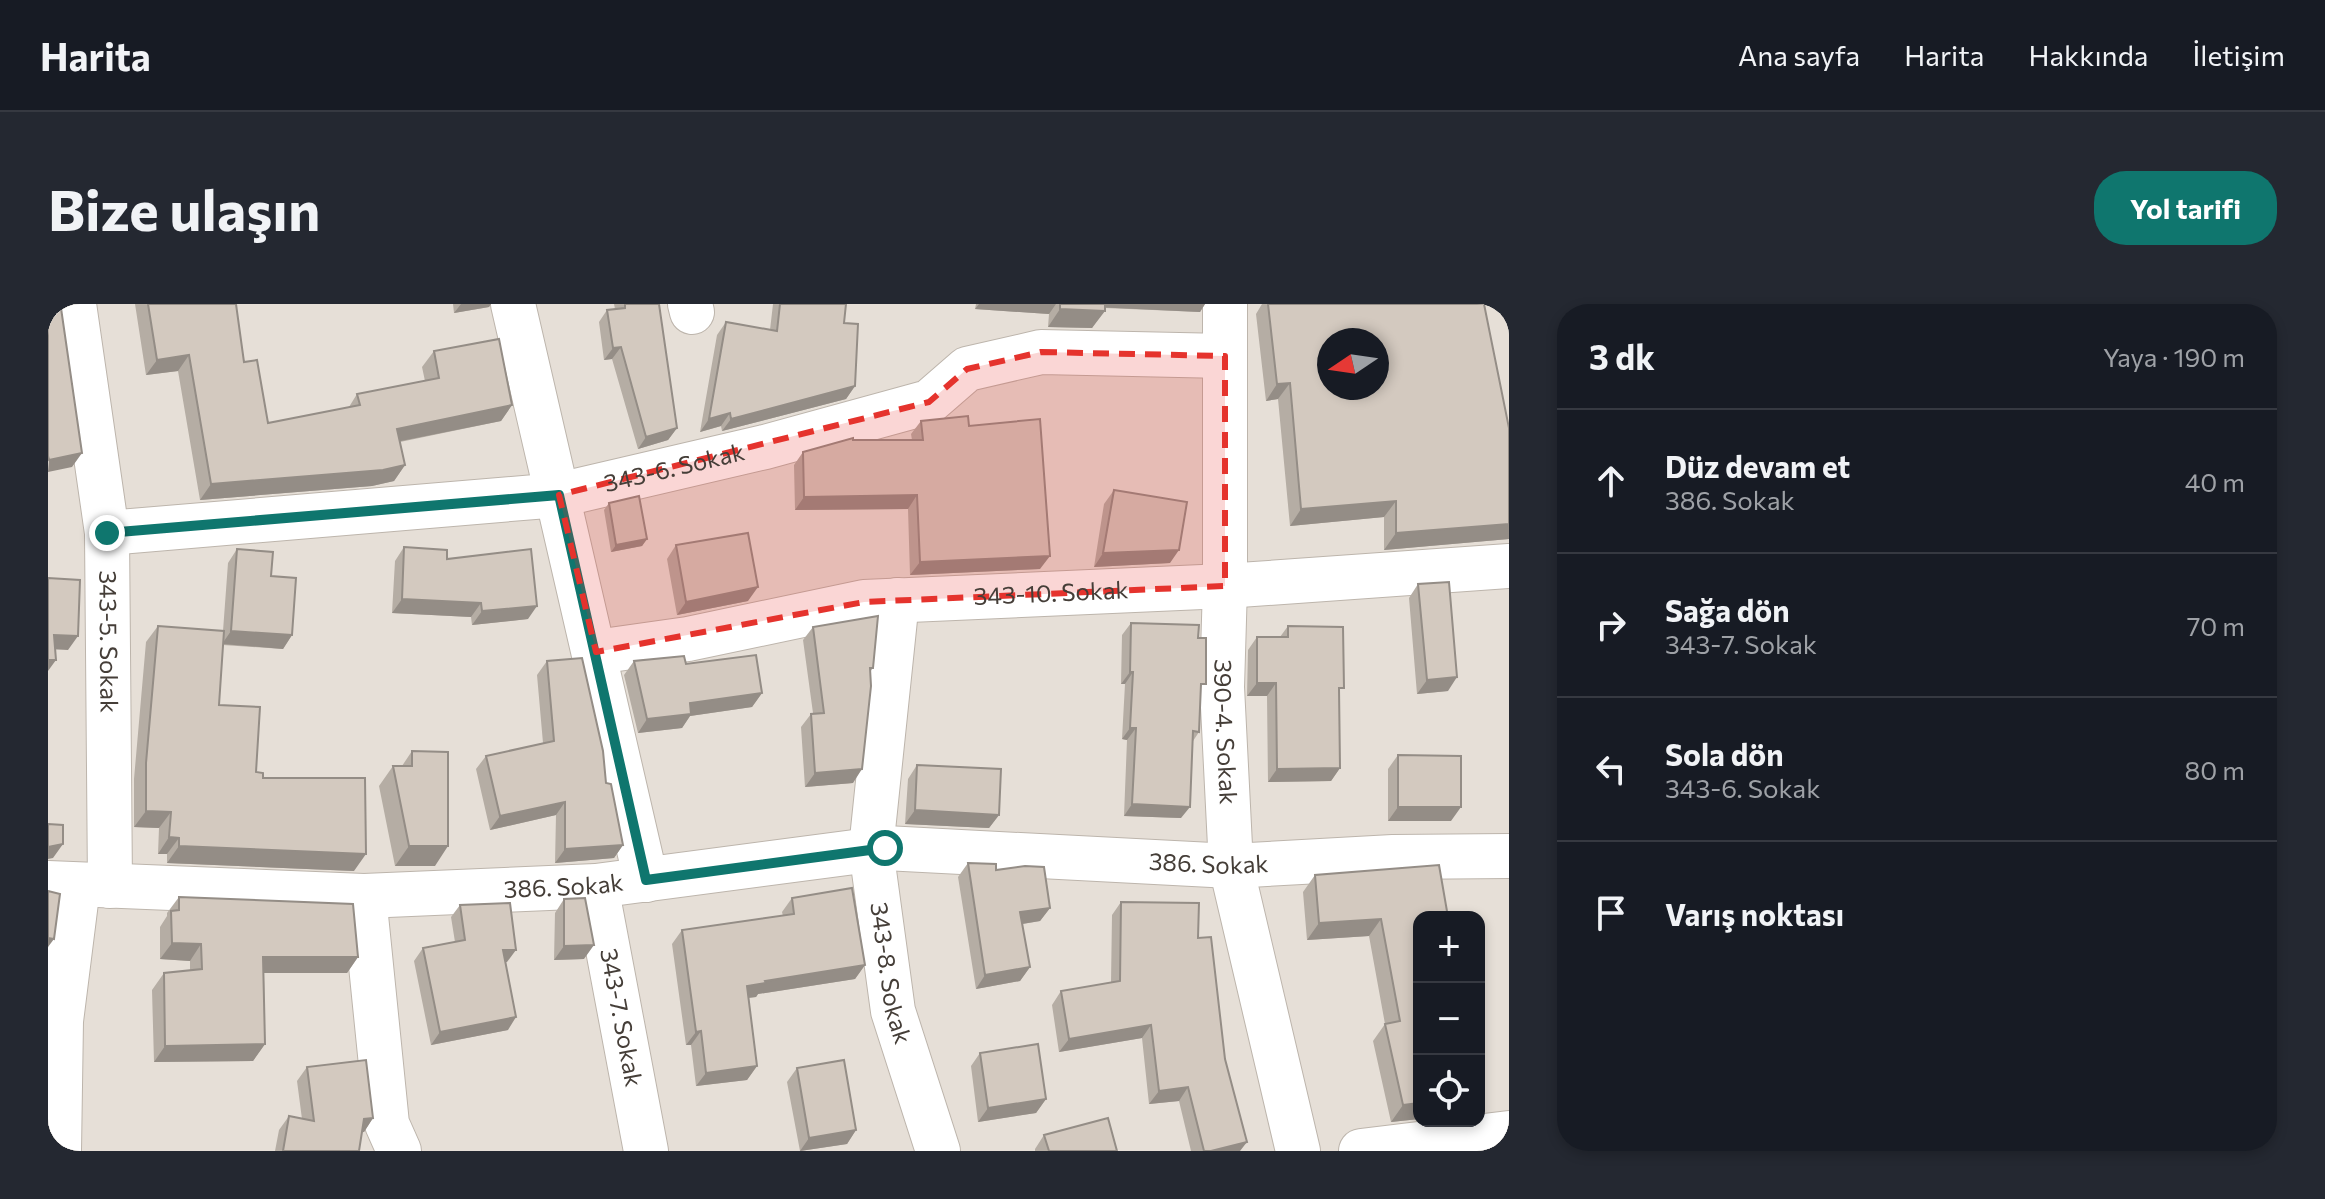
<!DOCTYPE html>
<html lang="tr">
<head>
<meta charset="utf-8">
<style>
	:root { --surface:#171b24; --page:#242831; --text:#f1f3f6; --muted:#9ea1a6; --line:#363941; --accent:#0f766e }
	body { margin:0; font-family:Commissioner,sans-serif; background:var(--page); color:var(--text) }
	.controls { position:absolute; right:24px; bottom:24px; display:grid; overflow:hidden; border-radius:16px; box-shadow:0 4px 12px #0003 }
	.controls button { width:72px; height:72px; display:grid; place-items:center; padding:0; border:0; border-bottom:2px solid var(--line); background:var(--surface); color:var(--text); font:40px sans-serif }
	.compass { position:absolute; left:1269px; top:24px; width:72px; height:72px; border-radius:50%; background:var(--surface); box-shadow:0 4px 12px #0003; rotate:257deg }
	.stop { position:absolute; width:24px; height:24px; margin:-18px; border:6px solid #0f766e; border-radius:50%; background:#fff }
	.stop.end { background:#0f766e; border-color:#fff; box-shadow:0 2px 8px #0008 }
	.list { margin:0; padding:0; list-style:none }
	h2 { display:flex; justify-content:space-between; align-items:center; height:104px; margin:0; padding:0 32px; font-size:34px }
	h2 small { font-size:26px; font-weight:400; color:var(--muted) }
	.list li { display:grid; grid-template-columns:52px 1fr auto; gap:24px; align-items:center; box-sizing:border-box; height:144px; padding:0 32px; border-top:2px solid var(--line) }
	.list b { display:block; font-size:30px; white-space:nowrap }
	.list p { margin:0; font-size:26px; white-space:nowrap; color:var(--muted) }
	.list em { font-size:26px; font-style:normal; color:var(--muted) }
	.icon { flex:none; width:44px; height:44px; fill:none; stroke:currentColor; stroke-width:2; stroke-linecap:round; stroke-linejoin:round }
	.map { position:relative; flex:none; width:1461px; height:847px; overflow:hidden; border-radius:32px }
	header { display:flex; align-items:center; gap:48px; box-sizing:border-box; height:112px; padding:0 40px; background:var(--surface); border-bottom:2px solid var(--line) }
	header strong { font-size:38px }
	nav { display:flex; gap:44px; margin-inline-start:auto; font-size:28px }
	.intro { display:flex; align-items:center; justify-content:space-between; box-sizing:border-box; height:192px; padding:0 48px }
	h1 { margin:0; font-size:56px }
	.button { padding:20px 36px; border-radius:32px; background:var(--accent); color:#fff; font-size:28px; font-weight:700 }
	main { display:flex; gap:48px; padding:0 48px }
	aside { flex:1; background:var(--surface); border-radius:32px; box-shadow:0 4px 12px #0003 }
	.map>svg:first-child { display:block }
</style>
</head>
<body>
<header>
<strong>Harita</strong>
<nav><a>Ana sayfa</a><a>Harita</a><a>Hakkında</a><a>İletişim</a></nav>
</header>
<div class="intro"><h1>Bize ulaşın</h1><a class="button">Yol tarifi</a></div>
<main>
<div class="map">
<svg width="1461" height="847" viewBox="0 0 1461 847">
	<rect width="100%" height="100%" fill="#f2eee8"/>
	<path fill="#e6dfd7" fill-rule="evenodd" d="M0,0h1461v847h-1461zM1281,36h48v48h-48zM1371,613h60v204h-60z"/>
	<g fill="none" stroke-linecap="round" stroke-linejoin="round">
		<g stroke="#bdb5ac" stroke-width="46">
			<g id="minor">
				<path id="s1" d="M26,0l33,229 3,353"/>
				<path d="M465,0l133,576"/>
				<path d="M642,0l2,8"/>
				<path id="s2" d="M1177,0v282l-3,101 9,179 67,285"/>
				<path id="s3" d="M59,229l452,-38 206,-48 164,-45 38,-33 74,-17 184,4"/>
				<path id="s4" d="M849,296l-26,249 22,162 45,140"/>
				<path id="s5" d="M548,348l92,-13 176,-37 361,-16 284,-20"/>
				<path id="s6" d="M0,579l316,13 232,-10 289,-38 346,18 162,-9 116,-1"/>
				<path id="s7" d="M548,582l50,265"/>
				<path d="M316,592l23,228 12,27"/>
				<path d="M11,847l2,-130 17,-135"/>
				<path d="M1313,847l148,-18"/>
			</g>
		</g>
		<use href="#minor" stroke="#fff" stroke-width="44"/>
	</g>
	<path fill="#b5ada4" d="M87,0h101l8,58 24,61 81,-16 8,-13 68,-13 -3,-14 12,-16 78,54 -11,16 -101,21 5,23 -11,16 -22,5 -172,14 -22,-129 -32,4z
		M405,0h38l-2,3 -35,6z
		M566,0h45l18,124 -9,12 -30,9 -26,-90 -8,1 -5,-38 8,-12 8,-1z
		M725,0h73l-2,19 11,63 -9,13 -124,32 -1,-5 -21,6 17,-97 9,-13 44,8z
		M928,0h229l-5,8 -95,-4 -13,20 -44,-1 1,-13 -74,-5z
		M1214,0h222l25,124v111l-125,11v-33l-94,9 -12,-127 -12,2 -10,-87z
		M873,117l48,5 71,143 -130,6 -2,-66 -113,1 -1,-45 9,-13 50,-12h59l-1,-6z
		M1066,186l56,73 -76,4 10,-63z
		M561,199l38,36 -5,7 -31,6 -7,-42z
		M628,241l72,56 -71,14 -10,-56z
		M356,243l43,12 81,60 -56,6 -1,-8 -79,-4 3,-52z
		M189,245l34,27 21,59 -9,14 -60,-4 -4,60 37,67 7,6 91,93 -187,-8v-9h-9l1,-26 -25,-1v-48l12,-137 12,-16 65,5 5,-68z
		M1370,280l30,107 -31,3 -8,-96z
		M1083,319l67,15 3,53 -2,41 -6,9 -12,77 -57,-2 3,-76 -5,-1 3,-55h-4l1,-49z
		M1240,322l51,68 1,74 -9,13 -63,1 -1,-86h-20l1,-46 9,-13h23z
		M765,323l60,41 -3,4 -17,111 -48,4 -4,-60 10,-13 2,-1 -10,-73z
		M499,357l59,122 17,62 -9,13 -59,5 1,-48 -66,15 -14,-61 10,-13 57,-13 -6,-68z
		M586,357l52,3 76,29 -10,14 -62,9 -8,12 -44,5 -14,-58z
		M364,447l23,115h-40l-16,-80 14,-20h9z
		M1350,451l53,66h-63v-52z
		M869,461l82,50 -10,13 -84,-4 3,-45z
		M920,559l28,7 54,38 -10,13 -18,3 8,43 -10,14 -44,8 -18,-112z
		M1267,571l104,42v202l-28,3 -18,-81 12,-17 -16,-88 -62,4 -4,-48z
		M131,593l179,60 -11,16h-83l1,71 -12,17 -99,1 -2,-72 12,-17 26,-2v-10l-30,-2v-32l7,-11v-3z
		M744,594l73,67 -10,14 -97,15 -2,3 -8,1 9,68 -10,14 -51,6 -5,-41h-5l-14,-101 10,-14 101,-14 -1,-4z
		M516,595l20,60 -30,1 1,-47z
		M1073,598l77,36 27,121 15,92h-49l-12,-50 -30,3 -7,-66 -83,14 -7,-47 9,-14 50,-8 1,-68z
		M412,601l47,57h-1l2,68 -77,15 -17,-84 9,-13 32,-6 -4,-25z
		M932,749l66,46 -10,14 -58,9 -7,-56z
		M259,763l66,51 -9,14h-2l-3,19h-84l4,-21 10,-14 13,3 -5,-38z
		M749,764l59,62 -9,14 -47,7 -13,-69z
		M996,831l73,16h-82v-2z"/>
	<path fill="#948d86" d="M413,0h30l-2,3 -35,6z
		M931,0h77l-7,10 -74,-5z
		M1048,0h109l-5,8 -106,-5z
		M1012,5l45,2 -13,17 -44,-1z
		M573,43l-9,12 -8,1 9,-12z
		M141,51l-11,16 -32,4 11,-15z
		M1242,79l-12,16 -12,2 11,-17z
		M807,82l-9,13 -124,32 9,-12z
		M464,101l-11,16 -115,23 11,-15z
		M682,109l-9,13 -21,6 9,-13z
		M629,124l-9,12 -30,9 8,-12z
		M34,149l-10,14 -24,5 1,-12z
		M357,161l-11,16 -22,5 -172,14 11,-16z
		M869,191l-9,14 -113,1 9,-13z
		M1348,197l-12,16 -94,9 11,-17z
		M1461,220v15l-125,11 12,-17z
		M599,235l-5,7 -31,6 5,-7z
		M1131,246l-9,13 -76,4 9,-14z
		M1002,252l-10,13 -130,6 10,-13z
		M710,283l-10,14 -71,14 9,-13z
		M354,295l79,4 -10,14 -79,-4z
		M489,302l-9,13 -56,6 10,-14z
		M183,327l61,4 -9,14 -61,-5z
		M6,331l24,1 -10,14 -20,-1z
		M0,356h8l-8,11z
		M1082,368h3l-8,12h-4z
		M1409,373l-9,14 -31,3 10,-14z
		M1209,379h19l-9,13h-20z
		M714,389l-10,14 -62,9 -8,12 -44,5 9,-14 43,-16z
		M1082,424h6l-9,12 -5,-1z
		M1292,464l-9,13 -63,1 9,-13z
		M814,465l-9,14 -48,4 10,-14z
		M517,498l-9,13 -66,15 10,-14z
		M1084,500l58,3 -9,11 -57,-2z
		M1350,503h63l-10,14h-63z
		M867,506l84,5 -10,13 -84,-4z
		M98,507l25,1 -12,16 -25,-1z
		M121,533l10,1 -12,16h-9z
		M15,540l-10,14 -5,1v-12z
		M575,541l-9,13 -59,5 10,-14z
		M131,542l187,8 -12,17 -187,-8z
		M361,542h39l-13,20h-40z
		M1002,604l-10,13 -30,5 10,-14z
		M1333,615l-12,17 -62,4 12,-17z
		M0,634l6,1 -6,8z
		M124,639l29,1 -11,17 -30,-2z
		M546,641l-10,14 -30,1 10,-14z
		M455,646h13l-9,12 -12,1z
		M215,653h95l-11,16h-95z
		M817,661l-10,14 -97,15 -2,3 -19,2 10,-13 18,-5z
		M982,663l-10,14 -44,8 9,-14z
		M468,713l-8,13 -77,15 9,-13z
		M1103,721l-9,13 -83,14 10,-13z
		M653,727l-10,14h-5l10,-13z
		M217,740l-12,17 -99,1 11,-16z
		M709,762l-10,14 -51,6 10,-13z
		M1140,783l-9,14 -30,3 10,-13z
		M998,795l-10,14 -58,9 10,-14z
		M1371,799v16l-28,3 12,-17z
		M325,814l-9,14 -9,1 9,-14z
		M808,826l-9,14 -47,7 9,-13z
		M1199,838l-7,9h-29z"/>
	<path fill="#d3c9bf" stroke="#948d86" stroke-width="2" fill-rule="evenodd" d="M100,0h88l8,58 13,-2 11,63 92,-18 -3,-11 82,-16 -5,-27 65,-12 13,66 -115,24 8,36 -22,5 -172,14 -22,-129 -32,5z
		M577,0h34l18,124 -31,9 -25,-90 -8,1 -6,-38 18,-2z
		M732,0h66l-2,19 14,1 -3,62 -124,33 -1,-6 -21,6 17,-97 51,9z
		M1012,0h45v7l-45,-2z
		M1220,0h216l25,124v96l-113,9v-32l-95,8 -11,-126 -13,1zM1281,36h48v48h-48z
		M13,4l21,145 -33,7 -1,-4v-145z
		M920,112l1,10 71,-7 10,137 -130,6 -3,-67 -113,2 -1,-45 50,-14v2h70l-2,-19z
		M1066,186l73,12 -8,48 -76,3z
		M591,192l8,43 -31,6 -7,-42z
		M700,229l10,54 -72,15 -10,-57z
		M356,243l43,3v9l84,-10 6,57 -55,5 -1,-8 -79,-4z
		M189,245l36,3 -2,24 25,2 -4,57 -61,-4z
		M0,274l32,2 -2,56 -24,-1 2,25h-8z
		M1401,278l8,95 -30,3 -9,-96z
		M830,312l-5,52h-3l1,18 -9,83 -47,4 -4,-59 13,-1 -11,-86z
		M1083,319l68,2 -1,13h8v46h-5l-2,48 -6,-1 -3,76 -58,-3 4,-76h-6l3,-56h-3z
		M110,322l66,5 -5,74 41,2 -4,65 7,1v5h102l1,76 -187,-8v-8l-10,-1 2,-25 -25,-1v-48z
		M1240,322l55,1 1,61h-5l1,80 -63,1 -1,-86h-19v-46h31z
		M708,351l6,38 -72,10 1,11 -44,5 -13,-58 50,-5 2,8z
		M534,354l21,93 3,32 5,1 12,61 -58,4v-47l-65,14 -14,-60 68,-15 -7,-80z
		M364,447l36,1v94h-39l-16,-80h19z
		M1350,451l63,1v51h-63z
		M869,461l84,4 -2,46 -84,-5z
		M0,520l15,1v19l-15,3z
		M920,559l28,1v6l29,-4 19,1 6,41 -30,4 10,55 -45,8z
		M1391,561l9,52h-29v186l-16,2 -18,-81 15,-3 -19,-102 -62,4 -4,-48z
		M804,584l13,77 -100,16 1,2 -19,3 10,80 -51,7 -5,-42 -5,1 -14,-102 112,-16 -2,-16z
		M0,587l12,3 -6,45 -6,-1z
		M131,593l174,7 5,53h-95l2,87 -100,2 -1,-73 38,-4 -1,-25 -29,-1 -1,-32 8,-1z
		M537,594l9,47 -30,1v-47z
		M1073,598l78,1 -1,35 13,-1 14,122 22,83 -36,9h-7l-16,-64 -29,4 -8,-66 -82,14 -8,-48 59,-10z
		M462,599l6,47h-13l13,67 -76,15 -17,-84 42,-8 -5,-35z
		M990,740l8,55 -58,9 -8,-55z
		M318,756l7,58 -9,1 -5,32h-76l6,-35 25,5 -7,-54z
		M796,756l12,70 -47,8 -12,-70z
		M1060,814l9,33h-68l-5,-16z"/>
	<g fill="none" stroke-linecap="round" stroke-linejoin="round">
		<path stroke="#0f766e" stroke-width="10" d="M59,229l452,-38 87,385 239,-32"/>
	</g>
	<path fill="#e5332d" fill-opacity="0.2" stroke="#e5332d" stroke-width="6" stroke-dasharray="16 10" stroke-linejoin="round" d="M993,48l184,4v230l-361,16 -268,50 -37,-157 370,-93 38,-33z"/>
	<g text-anchor="middle" stroke-width="7" stroke-linejoin="round" paint-order="stroke">
		<g font-size="24" fill="#453e38" stroke="#fff">
			<text dy="8" stroke="none"><textPath href="#s3" startOffset="572">343-6. Sokak</textPath></text>
			<text dy="8" stroke="none"><textPath href="#s5" startOffset="460">343-10. Sokak</textPath></text>
			<text dy="8" stroke="none"><textPath href="#s1" startOffset="340">343-5. Sokak</textPath></text>
			<text dy="8" stroke="none"><textPath href="#s2" startOffset="428">390-4. Sokak</textPath></text>
			<text dy="8" stroke="none"><textPath href="#s6" startOffset="1164">386. Sokak</textPath></text>
			<text dy="8" stroke="none"><textPath href="#s6" startOffset="516">386. Sokak</textPath></text>
			<text dy="8" stroke="none"><textPath href="#s4" startOffset="376">343-8. Sokak</textPath></text>
			<text dy="8" stroke="none"><textPath href="#s7" startOffset="134">343-7. Sokak</textPath></text>
		</g>
	</g>
</svg>
<div class="controls">
<button>+</button>
<button>−</button>
<button><svg class="icon" aria-label="locate" viewBox="0 0 24 24"><circle cx="12" cy="12" r="6"/><path d="M12 2v4M12 18v4M2 12h4M18 12h4"/></svg></button>
</div>
<svg class="compass" viewBox="-18 -18 36 36"><path d="M0-13l5 13h-10z" fill="#e53935"/><path d="M0 13l5-13h-10z" fill="#9ea1a6"/></svg>
<div class="stop" style="left:837px;top:544px"></div>
<div class="stop end" style="left:59px;top:229px"></div>
</div>
<aside>
<h2>3 dk<small>Yaya · 190 m</small></h2>
<ul class="list">
<li><svg class="icon" aria-label="ahead" viewBox="0 0 24 24"><path d="M12 20V5M6 11l6-6 6 6"/></svg><div><b>Düz devam et</b><p>386. Sokak</p></div><em>40 m</em></li>
<li><svg class="icon" aria-label="right" viewBox="0 0 24 24"><path d="M7 20v-9h11M14 6l5 5-5 5"/></svg><div><b>Sağa dön</b><p>343-7. Sokak</p></div><em>70 m</em></li>
<li><svg class="icon" aria-label="left" viewBox="0 0 24 24"><path d="M17 20v-9H6M10 6l-5 5 5 5"/></svg><div><b>Sola dön</b><p>343-6. Sokak</p></div><em>80 m</em></li>
<li><svg class="icon" aria-label="arrive" viewBox="0 0 24 24"><path d="M6 21V4h12l-3 4 3 4H6"/></svg><div><b>Varış noktası</b></div></li>
</ul>
</aside>
</main>
</body>
</html>
